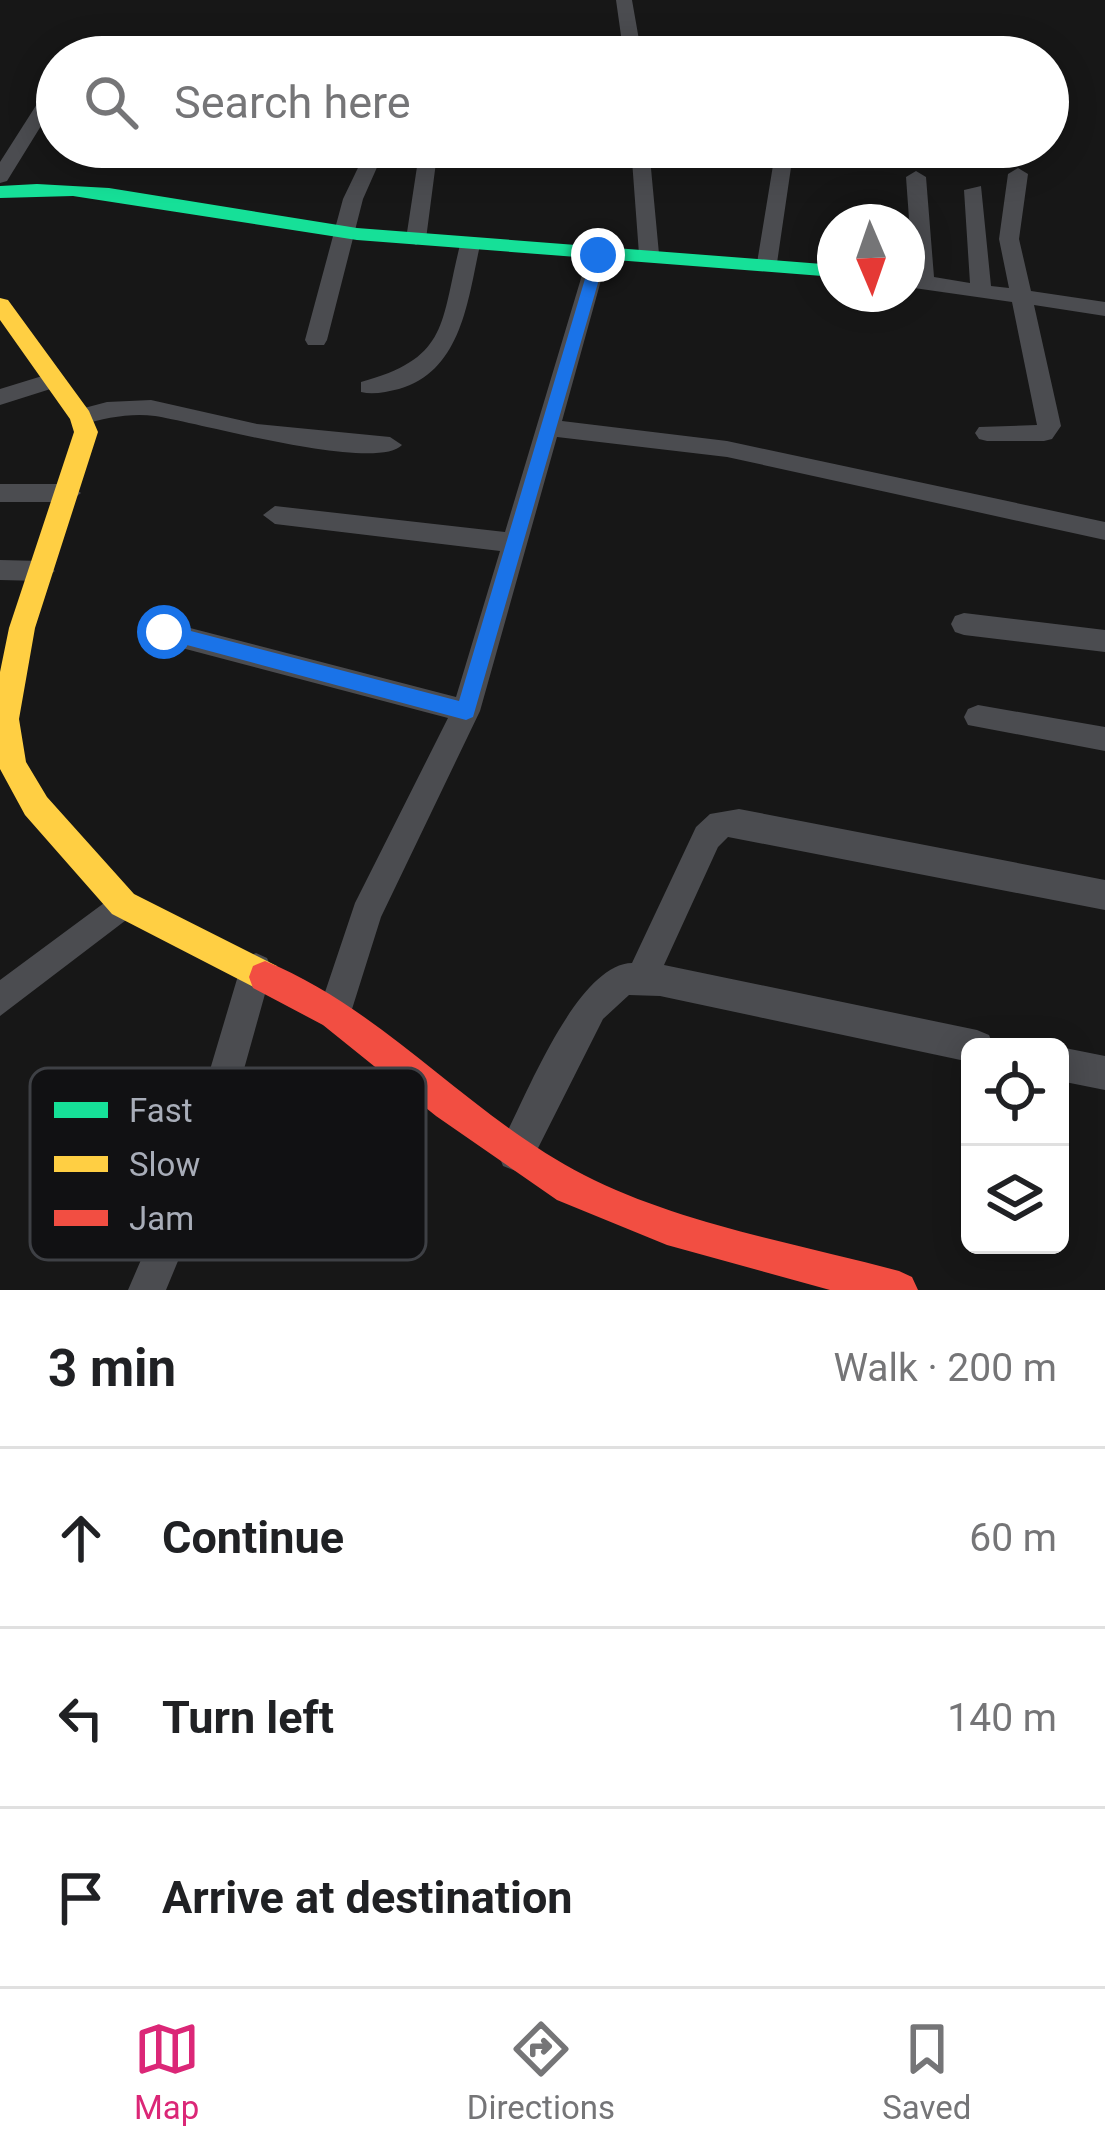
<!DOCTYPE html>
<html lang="en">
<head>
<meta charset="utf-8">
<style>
	:root { --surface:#fff; --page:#f2f2f2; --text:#202124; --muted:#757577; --line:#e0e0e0; --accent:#db2777 }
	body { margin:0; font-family:Roboto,sans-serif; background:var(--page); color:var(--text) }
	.controls { position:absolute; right:36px; bottom:36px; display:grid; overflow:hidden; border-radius:18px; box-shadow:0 6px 30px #0003 }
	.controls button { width:108px; height:108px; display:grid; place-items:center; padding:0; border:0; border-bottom:3px solid var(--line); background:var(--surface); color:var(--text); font:60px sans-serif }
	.compass { position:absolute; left:817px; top:204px; width:108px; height:108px; border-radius:50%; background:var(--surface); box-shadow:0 6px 30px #0003; rotate:178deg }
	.stop { position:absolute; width:36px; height:36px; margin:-27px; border:9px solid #1a73e8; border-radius:50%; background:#fff }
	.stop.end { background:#1a73e8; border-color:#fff; box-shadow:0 3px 12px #0008 }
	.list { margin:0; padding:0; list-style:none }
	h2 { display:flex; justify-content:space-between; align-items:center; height:156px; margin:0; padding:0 48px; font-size:51px }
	h2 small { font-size:39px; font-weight:400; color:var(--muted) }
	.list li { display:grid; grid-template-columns:78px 1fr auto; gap:36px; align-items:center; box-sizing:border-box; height:180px; padding:0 48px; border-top:3px solid var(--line) }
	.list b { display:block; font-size:45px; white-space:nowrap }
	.list em { font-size:39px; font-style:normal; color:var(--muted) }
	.icon { flex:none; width:66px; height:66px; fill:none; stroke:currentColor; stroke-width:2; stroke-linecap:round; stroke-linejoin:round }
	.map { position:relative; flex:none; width:1105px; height:1290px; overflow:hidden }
	.search { position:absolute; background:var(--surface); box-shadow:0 6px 30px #0003; left:36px; right:36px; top:36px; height:132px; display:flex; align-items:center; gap:30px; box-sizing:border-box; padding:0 42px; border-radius:66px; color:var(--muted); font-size:45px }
	.sheet { height:696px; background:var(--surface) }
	nav { display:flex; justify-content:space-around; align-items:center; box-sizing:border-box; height:168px; border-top:3px solid var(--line); background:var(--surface); font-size:33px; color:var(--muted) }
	nav a { display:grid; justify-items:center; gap:6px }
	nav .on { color:var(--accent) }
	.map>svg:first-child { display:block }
</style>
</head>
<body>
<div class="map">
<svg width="1105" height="1290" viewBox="0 0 1105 1290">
	<rect width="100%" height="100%" fill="#171717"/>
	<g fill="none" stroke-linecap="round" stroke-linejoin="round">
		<path fill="#4b4c50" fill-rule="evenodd" d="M616,0h16l10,57h-18z
			M57,81v19l-50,81 -7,2v-21l51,-80z
			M368,147h18l-23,52 -36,141 -3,5h-16l-3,-5 38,-141z
			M420,147h18l-12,92 -10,6 -10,-6z
			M631,147h18l10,107 -10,6 -10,-6z
			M776,147h18l-17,116 -10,6 -10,-6z
			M1018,168l10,6 -9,65 12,52 74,11v14l-71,-11 27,121 -9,13 -8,2h-57l-8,-2 -4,-6 4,-6 58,-2 -25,-123 -105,-15v-14l6,1 -7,-97 10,-6 10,6 8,100 36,6 -6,-93 17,-4 10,100 18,2 -10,-49 9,-65z
			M470,239l10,6c-12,54 -18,126 -81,144 -13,3 -26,6 -38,3v-10c88,-24 79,-57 99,-137z
			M598,249l10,6 -46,166 165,20 378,81v18l-378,-83 -170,-20 -77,274 -99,206 -34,108 -12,4 -12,-4 -5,-12 37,-110 93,-185 -285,-75 -9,-3 -4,-8 4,-8 9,-3 293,76 44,-146 -225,-27 -12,-9 12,-9 230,26 83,-277z
			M52,373l8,3v10l-60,19v-16z
			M151,400l106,24 133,13 12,8c-26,28 -206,-23 -247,-29 -26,-3 -49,2 -74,9l-12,-8 4,-6 34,-9z
			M0,484h69l12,9 -12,9h-69z
			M0,560l42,1 13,10 -13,10 -42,-1z
			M964,613l141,17v22l-141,-17 -9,-3 -4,-8 4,-8z
			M978,705l127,22v24l-137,-26 -4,-8 4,-8z
			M739,809l366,71v30l-377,-73 -10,10 -54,118 313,65 12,5 5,12h-24v15l-310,-66 -31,-1 -26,24 -74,147 -13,5 -13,-5 -5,-13 5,-13c23,-43 74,-176 129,-177l64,-136 14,-13z
			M123,889l11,5 5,10 -5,10 -134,102v-36z
			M256,953l11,5 5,11 -56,200 -50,121h-38l53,-123 59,-198 5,-11z
			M1060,1047l45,9v34l-45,-9z"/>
		<path fill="#16e098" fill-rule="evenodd" d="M37,184l72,4 248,40 478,37v12l-478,-37 -284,-44 -73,2v-12z"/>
		<path fill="#ffcf43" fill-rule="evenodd" d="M0,298l8,2 81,111 9,21 -63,196 -16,91 7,43 21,35 87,97 143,72 4,11 -4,11 -12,5 -153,-79 -87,-99 -25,-46v-97l9,-44 65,-196 -4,-13 -70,-99z"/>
		<path fill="#f24e42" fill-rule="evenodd" d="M265,961c120,49 204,155 319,214 96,49 211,68 315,96l13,6 6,13h-88l-163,-45 -110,-45 -121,-84 -113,-91 -70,-37 -4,-11 4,-11z"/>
	</g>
	<path fill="#1a73e8" d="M593,252l13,3 -133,462 -7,3 -309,-83 -3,-5 10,-8 295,77z"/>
	<rect x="30" y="1068" width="396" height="192" rx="18" fill="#111113" stroke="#3e4045" stroke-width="3"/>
	<rect x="54" y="1102" width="54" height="16" fill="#16e098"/>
	<rect x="54" y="1156" width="54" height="16" fill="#ffcf43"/>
	<rect x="54" y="1210" width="54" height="16" fill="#f24e42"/>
	<g font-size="33" fill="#a8adb8">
		<text x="129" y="1122">Fast</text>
		<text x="129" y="1176">Slow</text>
		<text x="129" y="1230">Jam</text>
	</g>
</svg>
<div class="controls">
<button><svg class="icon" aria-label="locate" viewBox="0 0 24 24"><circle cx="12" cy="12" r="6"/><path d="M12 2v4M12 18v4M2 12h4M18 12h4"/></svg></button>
<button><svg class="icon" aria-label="layers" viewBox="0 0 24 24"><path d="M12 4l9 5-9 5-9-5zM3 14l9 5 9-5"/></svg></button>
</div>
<svg class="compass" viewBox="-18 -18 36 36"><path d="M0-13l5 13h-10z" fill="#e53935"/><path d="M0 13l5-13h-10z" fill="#757577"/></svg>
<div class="stop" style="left:164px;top:632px"></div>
<div class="stop end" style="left:598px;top:255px"></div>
<div class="search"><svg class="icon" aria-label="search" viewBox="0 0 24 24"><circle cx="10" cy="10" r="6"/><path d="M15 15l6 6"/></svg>Search here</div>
</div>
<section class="sheet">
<h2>3 min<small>Walk · 200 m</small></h2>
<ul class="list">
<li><svg class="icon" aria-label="ahead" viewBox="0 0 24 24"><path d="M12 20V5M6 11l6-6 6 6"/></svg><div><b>Continue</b></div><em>60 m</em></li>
<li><svg class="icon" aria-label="left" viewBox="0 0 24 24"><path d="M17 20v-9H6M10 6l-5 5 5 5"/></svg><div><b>Turn left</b></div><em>140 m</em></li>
<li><svg class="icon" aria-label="arrive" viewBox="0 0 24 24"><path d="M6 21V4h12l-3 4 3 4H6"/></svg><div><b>Arrive at destination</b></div></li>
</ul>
</section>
<nav>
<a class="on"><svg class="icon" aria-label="map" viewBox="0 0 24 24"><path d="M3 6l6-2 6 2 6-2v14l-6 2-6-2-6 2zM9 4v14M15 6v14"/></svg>Map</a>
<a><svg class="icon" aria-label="directions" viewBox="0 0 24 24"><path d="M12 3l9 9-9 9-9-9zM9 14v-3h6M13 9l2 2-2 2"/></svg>Directions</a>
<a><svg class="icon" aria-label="saved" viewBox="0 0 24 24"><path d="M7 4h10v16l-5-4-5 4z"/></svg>Saved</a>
</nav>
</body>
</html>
